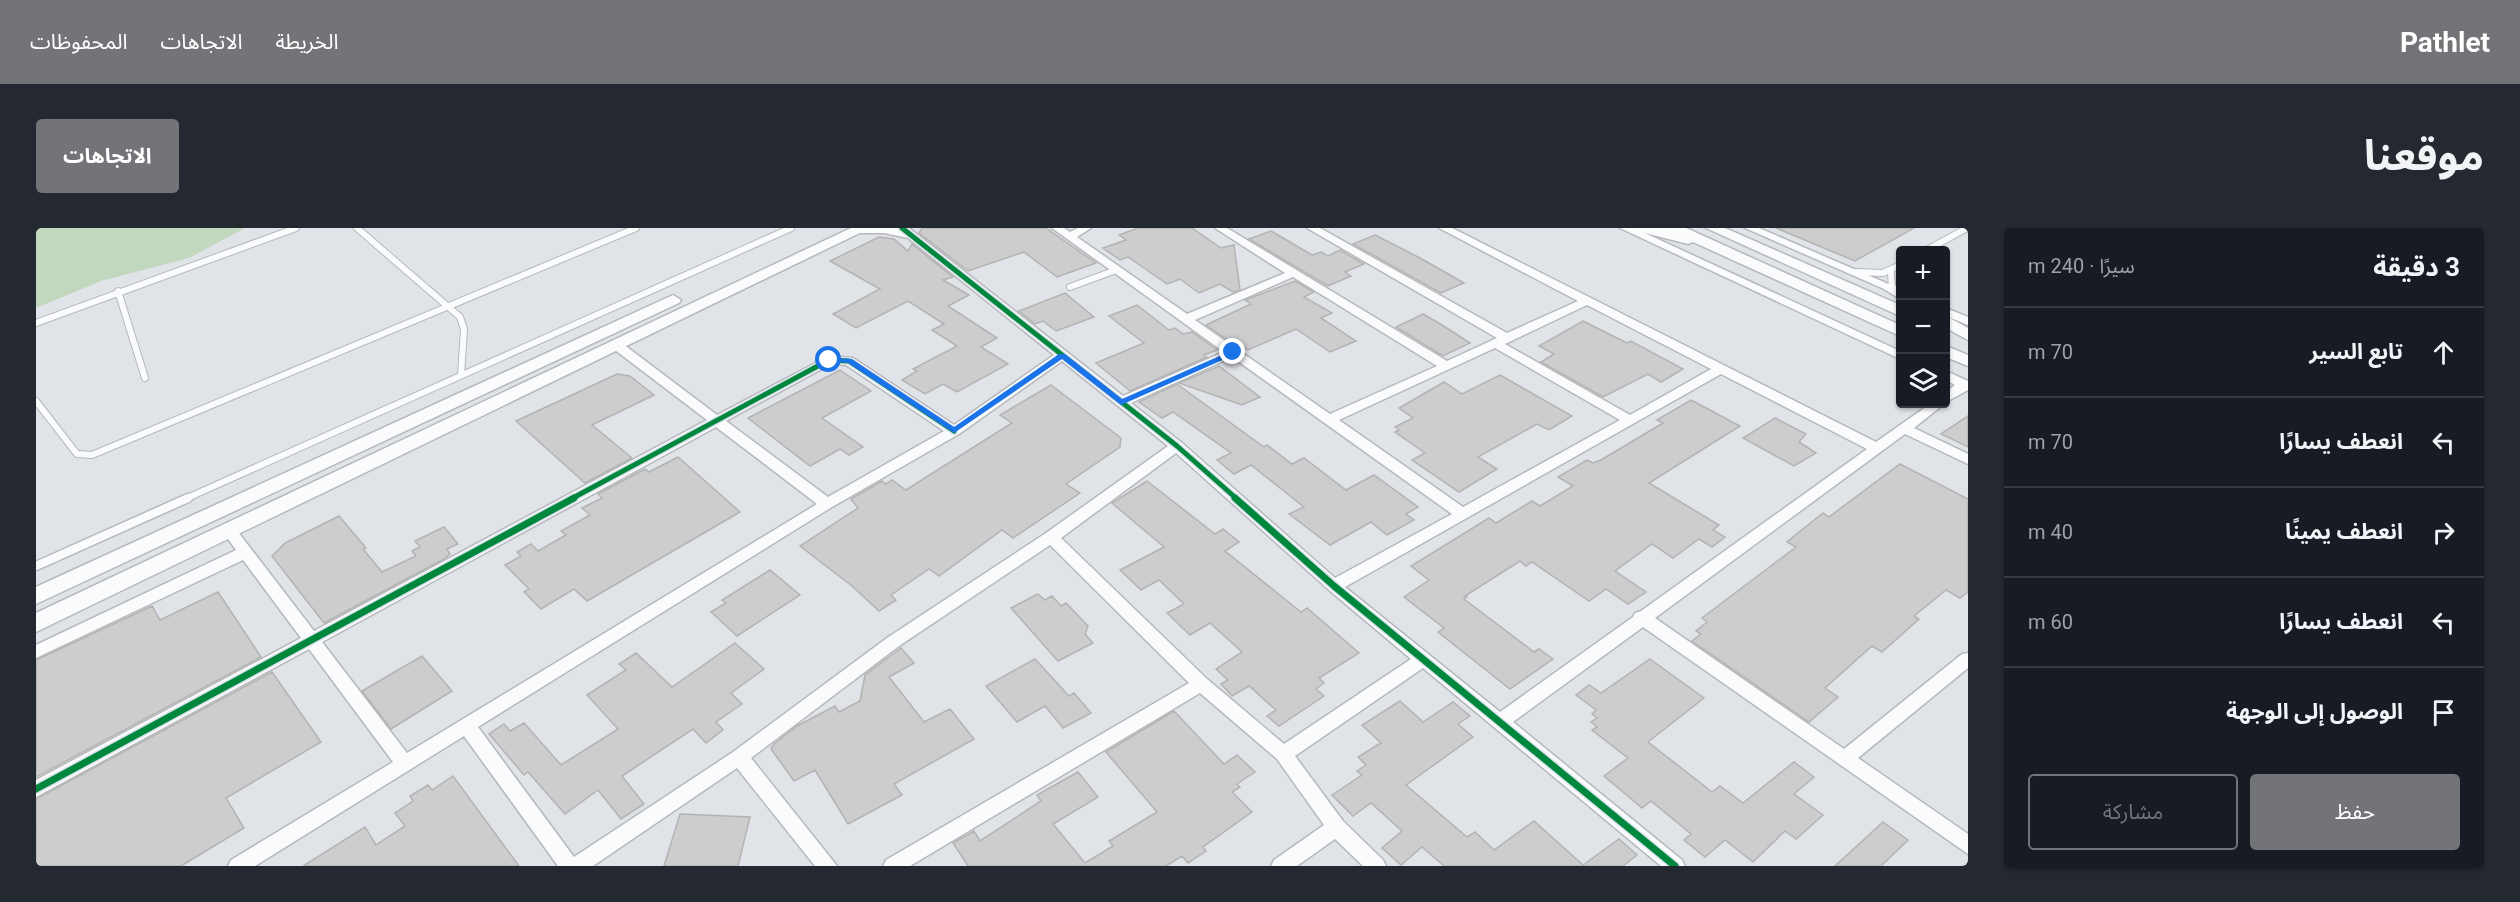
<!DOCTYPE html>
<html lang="ar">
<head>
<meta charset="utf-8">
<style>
	:root { --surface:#171b24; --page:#242831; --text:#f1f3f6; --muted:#9ea1a6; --line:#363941; --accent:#727478 }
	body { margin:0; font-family:Roboto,"Noto Sans Arabic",sans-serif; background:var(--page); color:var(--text); direction:rtl }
	.controls { position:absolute; right:18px; top:18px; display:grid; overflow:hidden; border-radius:6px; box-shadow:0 2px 4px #0004 }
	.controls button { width:54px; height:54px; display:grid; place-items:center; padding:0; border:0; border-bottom:2px solid var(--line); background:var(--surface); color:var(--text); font:30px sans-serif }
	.stop { position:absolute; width:18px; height:18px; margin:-14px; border:4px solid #1a73e8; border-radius:50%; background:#fff }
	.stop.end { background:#1a73e8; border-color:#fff; box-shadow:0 2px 6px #0008 }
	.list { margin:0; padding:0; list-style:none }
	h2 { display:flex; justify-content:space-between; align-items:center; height:78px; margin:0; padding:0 24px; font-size:26px }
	h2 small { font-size:20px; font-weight:400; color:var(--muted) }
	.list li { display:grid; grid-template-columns:39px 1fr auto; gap:18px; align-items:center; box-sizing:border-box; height:90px; padding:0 24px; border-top:2px solid var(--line) }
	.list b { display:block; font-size:22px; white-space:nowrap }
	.list em { font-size:20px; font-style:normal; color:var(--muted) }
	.actions { display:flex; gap:12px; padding:18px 24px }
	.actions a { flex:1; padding:14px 0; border:2px solid var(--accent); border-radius:6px; text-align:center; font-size:21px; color:var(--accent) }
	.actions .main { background:var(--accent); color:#fff }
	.icon { flex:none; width:33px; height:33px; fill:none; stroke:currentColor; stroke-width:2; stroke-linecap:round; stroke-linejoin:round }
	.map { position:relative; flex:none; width:1932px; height:638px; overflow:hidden; direction:ltr; border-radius:6px }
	header { display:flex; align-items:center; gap:36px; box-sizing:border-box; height:84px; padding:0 30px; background:var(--accent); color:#fff }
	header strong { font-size:28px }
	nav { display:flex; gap:33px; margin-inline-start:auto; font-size:21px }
	.intro { display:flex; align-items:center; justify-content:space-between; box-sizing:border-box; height:144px; padding:0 36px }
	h1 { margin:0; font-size:42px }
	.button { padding:15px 27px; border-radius:6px; background:var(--accent); color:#fff; font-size:21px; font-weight:700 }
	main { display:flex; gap:36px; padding:0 36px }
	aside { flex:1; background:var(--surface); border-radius:6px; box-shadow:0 2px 4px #0004 }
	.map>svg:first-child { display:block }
</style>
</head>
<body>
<header>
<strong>Pathlet</strong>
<nav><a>الخريطة</a><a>الاتجاهات</a><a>المحفوظات</a></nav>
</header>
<div class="intro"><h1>موقعنا</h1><a class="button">الاتجاهات</a></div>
<main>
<aside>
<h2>3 دقيقة<small>سيرًا · 240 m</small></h2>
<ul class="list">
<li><svg class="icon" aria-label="ahead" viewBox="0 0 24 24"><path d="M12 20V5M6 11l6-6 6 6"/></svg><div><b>تابع السير</b></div><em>70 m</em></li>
<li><svg class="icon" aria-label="left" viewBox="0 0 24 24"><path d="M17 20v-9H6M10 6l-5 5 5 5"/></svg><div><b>انعطف يسارًا</b></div><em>70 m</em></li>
<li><svg class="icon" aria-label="right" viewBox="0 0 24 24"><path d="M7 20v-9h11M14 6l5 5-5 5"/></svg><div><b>انعطف يمينًا</b></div><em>40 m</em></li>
<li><svg class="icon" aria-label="left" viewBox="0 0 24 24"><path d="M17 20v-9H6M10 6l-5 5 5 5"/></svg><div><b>انعطف يسارًا</b></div><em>60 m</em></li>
<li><svg class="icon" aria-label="arrive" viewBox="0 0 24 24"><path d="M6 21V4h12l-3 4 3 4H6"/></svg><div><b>الوصول إلى الوجهة</b></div></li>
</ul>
<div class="actions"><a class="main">حفظ</a><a>مشاركة</a></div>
</aside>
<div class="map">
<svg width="1932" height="638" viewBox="0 0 1932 638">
	<rect width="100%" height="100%" fill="#e0e3e8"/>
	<path fill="#c1d7be" d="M0,0h209l-56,30 -88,23 -65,27z"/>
	<path fill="#cdcdce" stroke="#b3b3b4" stroke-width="1.5" d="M886,0h124l50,35 -39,14 -33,-25 -56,19 -49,-38z
		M1102,0h54l29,20 13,-3 6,45 -7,2 -13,-8 -21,9 -19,-14 -13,5 -39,-27 -8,3 -17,-12 23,-8 -7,-5z
		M1740,0h138l-59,33z
		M1235,3l41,24 9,-3 7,4 12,-6 24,14 -19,8 6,4 -23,10 -79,-47z
		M1339,7l45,23 44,25 -23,10 -88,-49z
		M843,9l15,2 14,12 4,-7 41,33 -10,3 26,15 -21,11 49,32 -16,9 27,17 -51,28 -14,-8 -18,10 -23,-14 15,-9 -4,-2 44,-23 -25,-16 12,-6 -36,-23 -52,27 -23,-14 47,-25 -50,-28z
		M1259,53l19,11 -10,5 28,16 -11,5 35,23 -26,11 -34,-23 -48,21 -12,-9 -4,2 -26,-18 45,-21 -6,-4z
		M1029,65l29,24 -38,14 -13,-10 -8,3 -16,-13z
		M1101,77l32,25 6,-2 8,6 9,-2 25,18 -13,5 3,2 -77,34 -34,-28 48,-20 -35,-27z
		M1387,86l19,11 28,18 -27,13 -47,-29z
		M1547,93l44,22 4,-2 52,28 -22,13 -13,-8 -45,23 -62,-35 13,-8 -15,-8z
		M1183,138l41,31 -18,8 -63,-22z
		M804,142l31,21 -49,27 41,29 -14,8 -9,-6 -30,17 -62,-48z
		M581,146l13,2 24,19 -62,30 40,33 -47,25 -69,-62z
		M1464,147l72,41 -23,14 -12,-6 -59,33 19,12 -38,23 -47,-32 13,-7 -30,-21 4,-2 -4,-3 18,-9 -14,-10 45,-26 18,12z
		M1141,156l87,63 3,-2 25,19 12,-6 42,32 28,-15 44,32 -12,7 8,6 -27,15 -16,-13 -41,23 -41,-31 15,-7 -53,-42 -17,9 -17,-14 14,-7 -58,-41 -11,6 -23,-16z
		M1015,157l70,53 -1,9 -54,37 14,9 -67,45 -11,-8 -63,46 -10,-7 -38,26 5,5 -17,11 -27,-25 -52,-40 58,-38 -7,-9 31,-18 4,3 6,-4 14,10 106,-67 -12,-8z
		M1655,172l49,26 -91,57 70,42 -6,5 12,7 -13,10 -13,-8 -26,19 -21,-14 -37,27 31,21 -18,12 -22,-15 -17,12 -57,-39 -6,4 -6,-5 -55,35 2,1 -3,2 70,53 5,-3 14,10 -43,30 -72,-57 6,-4 -40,-31 25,-17 -18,-14 78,-48 7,5 36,-22 8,5 33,-20 -15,-9 29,-17 6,3 8,-3 62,-37 -6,-3z
		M1932,188v31l-27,-13z
		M1739,190l31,16 -7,8 17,11 -22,13 -51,-28z
		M642,229l62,55 -153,89 -13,-12 -33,20 -17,-17 5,-3 -24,-24 16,-9 -4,-4 14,-8 7,7 28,-16 -5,-4 29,-16 -8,-7 20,-10 -4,-4 47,-25 4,3z
		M1864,236l68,35v93l-8,6 -14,-8 -32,26 5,3 -37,33 -10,-6 -47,42 13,9 -29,25 -117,-81 9,-7 -5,-3 11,-9 -5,-4 94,-71 -9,-5 36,-29 6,4z
		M1111,253l68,53 8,-5 16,13 -14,9 76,61 6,-4 52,45 -40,25 5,5 -8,6 8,7 -45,30 -12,-10 9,-6 -27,-24 -17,10 -11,-12 7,-4 -12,-11 26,-17 -32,-29 -20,12 -23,-22 17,-9 -25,-24 -18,10 -21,-20 44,-23 -52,-44z
		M303,288l27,32 -3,1 19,23 34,-16 -4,-5 8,-4 -5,-6 29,-14 14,17 -11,5 3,5 -6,5 -120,64 -52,-67 13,-13z
		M734,342l30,25 -63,41 -26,-24 15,-9 -4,-3z
		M182,364l43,65 -225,120v-117l116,-54 8,14z
		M1002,366l7,6 7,-4 9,10 5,-3 22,23 -3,8 8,9 -35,18 -47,-53z
		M699,415l29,26 -33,24 11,11 -26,18 7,8 -17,13 -13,-14 -71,47 22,28 -23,15 -23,-29 -33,24 -37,-42 -4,3 -35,-41 15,-10 6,7 14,-8 37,42 57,-36 -31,-34 39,-25 -7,-6 17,-11 36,34z
		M865,420l13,15 -25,14 35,45 26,-13 24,30 -80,45 8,11 -54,29 -33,-54 -21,11 -23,-32 3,-5 23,-18 38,-20 4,6 21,-11 5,-26z
		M386,428l30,35 -61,38 -29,-38z
		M999,431l34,37 5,-3 17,20 -28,15 -18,-22 -28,16 -31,-36z
		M1614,431l54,39 -56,44 64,50 8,-6 23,17 51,-41 20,15 -20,17 29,21 -27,24 -11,-8 -32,31 -28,-22 -20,17 -21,-17 7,-6 -40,-33 -9,7 -38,-32 24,-18 -36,-28 5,-3 -6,-5 6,-4 -5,-4 4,-4 -20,-15 13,-10 12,8z
		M236,444l49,70 -95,56 18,30 -63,38h-145v-67z
		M1364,473l23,21 30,-20 17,14 -12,8 15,13 -67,48 61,52 8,-5 19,18 40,-29 49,44 36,-26 18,16 -14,11h-179l-22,-19 -21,18 -19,-17 20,-17 -31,-28 -18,13 -21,-21 30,-20 -5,-4 9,-6 -8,-8 23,-14 -19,-18z
		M1138,483l50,53 13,-9 18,17 -18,12 3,3 -8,5 20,20 -49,35 3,4 -18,12 -6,-7 -16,10h-198l-15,-23 21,-12 6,10 61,-40 -4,-6 41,-23 20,25 -45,27 32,39 28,-17 -4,-5 48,-29 -51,-60z
		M417,548l66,90h-216l62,-39 11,18 29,-19 -10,-13 18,-12 -3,-5 18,-11 4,5z
		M644,586l70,3 -12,49h-74z
		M1847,594l25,18 -27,26h-46z"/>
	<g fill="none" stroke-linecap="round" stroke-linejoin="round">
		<g stroke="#b6b8bb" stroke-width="8">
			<path id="lane-far1" d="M321,0l103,89 4,12 -3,46
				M1891,22l40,-22
				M1855,43l1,18
				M1820,44l27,1 17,-8
				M1034,59l46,-17
				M82,63l27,87
				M0,95l260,-95
				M0,173l41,53 15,1 544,-227
				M149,271l606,-271"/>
		</g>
		<g stroke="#b6b8bb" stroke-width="11">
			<path id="lane" d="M0,338l152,-68"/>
		</g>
		<g stroke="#b6b8bb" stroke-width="3">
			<path id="street" d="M818,0h55l214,168 101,-44 -172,-124h12l6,4 8,-4h13l-14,9 110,77 98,-41 -70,-45h12l220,133 50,-23 -190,-110h13l187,105 71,-32 -139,-73h13l424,214 54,-38h14l-30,24 54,26v10l-63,-30 -250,184 189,131 118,-95 6,-1v15l-110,90 110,76v20l-325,-227 -130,95 169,138 3,6h-24l-238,-198 -128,88 48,65 40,39 3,6h-23l-28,-27 -38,27h-26l3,-6 50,-35 -47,-66 -77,-66 -290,173h-27l3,-6 303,-177 -139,-138 -151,101 -148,112 86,108h-22l-78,-98 -144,98h-35l-94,-130 -209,130h-27l3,-6 162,-98 -84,-113 -273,148v-17l265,-142 -58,-78 -207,98v-13l200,-95 -13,-18 2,-4h10l79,103 393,-211 -96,-73v-6h8l98,74 112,-59 24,2 101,67 100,-70 -146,-117 -24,-5h-26l-4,-1zM1257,49l144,89 -107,48 -135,-94zM1551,77l124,64 -81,46 -125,-71zM1459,120l125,72 -157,87 -124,-87zM1196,129l220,157 -117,64 -153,-135 -51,-40zM1026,133l106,85 -122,87 -159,105 -154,114 -159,105 -96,-130 354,-220 127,-73zM795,136l15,1 98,66 -116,66 -102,-76zM1685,146l146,75 -226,162 -6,2 -2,4 -133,95 -155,-125zM680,199l101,77 -410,249 -85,-111zM1140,225l153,137 82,69 -127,85 -77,-65 -146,-141z
				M1584,0h14l266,123v8z
				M1709,0h14l141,61v7z
				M1910,80l22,9v8l-22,-9z
				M1910,143l22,10v9l-22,12v-10l9,-7 -9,-5z"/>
		</g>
		<g stroke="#b6b8bb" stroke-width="3">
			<path id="secondary" d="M815,0h19l-834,404v-19z
				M1599,0h51l214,97v11l-207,-94 -5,2 -51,-13z
				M1670,0h19l175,77v11z
				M1856,56l8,3v12l-16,-10z
				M637,67l8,5 -2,3 -643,301v-17z
				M1910,88l22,12v12l-22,-12z
				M1910,118l22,9v11l-22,-9z"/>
		</g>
		<use href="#lane-far1" stroke="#fafbfc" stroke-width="6"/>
		<use href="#lane" stroke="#fafbfc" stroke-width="8"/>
		<use href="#street" fill="#fafbfc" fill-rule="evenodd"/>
		<use href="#secondary" fill="#fafbfc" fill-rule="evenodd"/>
		<g stroke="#dce2eb" stroke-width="8">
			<path id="cycleway-far1" d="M866,0l275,218 60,53
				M535,271l258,-139 20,1 105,70"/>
		</g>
		<g stroke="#dce2eb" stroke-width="10">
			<path id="cycleway" d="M1199,270l99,88 341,280
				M0,561l538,-291"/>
		</g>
		<use href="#cycleway-far1" stroke="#00873e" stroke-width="5"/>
		<use href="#cycleway" stroke="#00873e" stroke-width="7"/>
	</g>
	<path fill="#1a73e8" d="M1197,122l3,4 -115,51 -59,-46 -108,74 -106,-70 -23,-3 4,-2 23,1 102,68 105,-73h6l57,45z"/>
</svg>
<div class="controls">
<button>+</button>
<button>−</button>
<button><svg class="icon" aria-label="layers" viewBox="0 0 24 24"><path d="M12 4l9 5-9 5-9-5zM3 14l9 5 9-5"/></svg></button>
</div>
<div class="stop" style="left:793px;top:132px"></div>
<div class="stop end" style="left:1197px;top:124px"></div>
</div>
</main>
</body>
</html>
